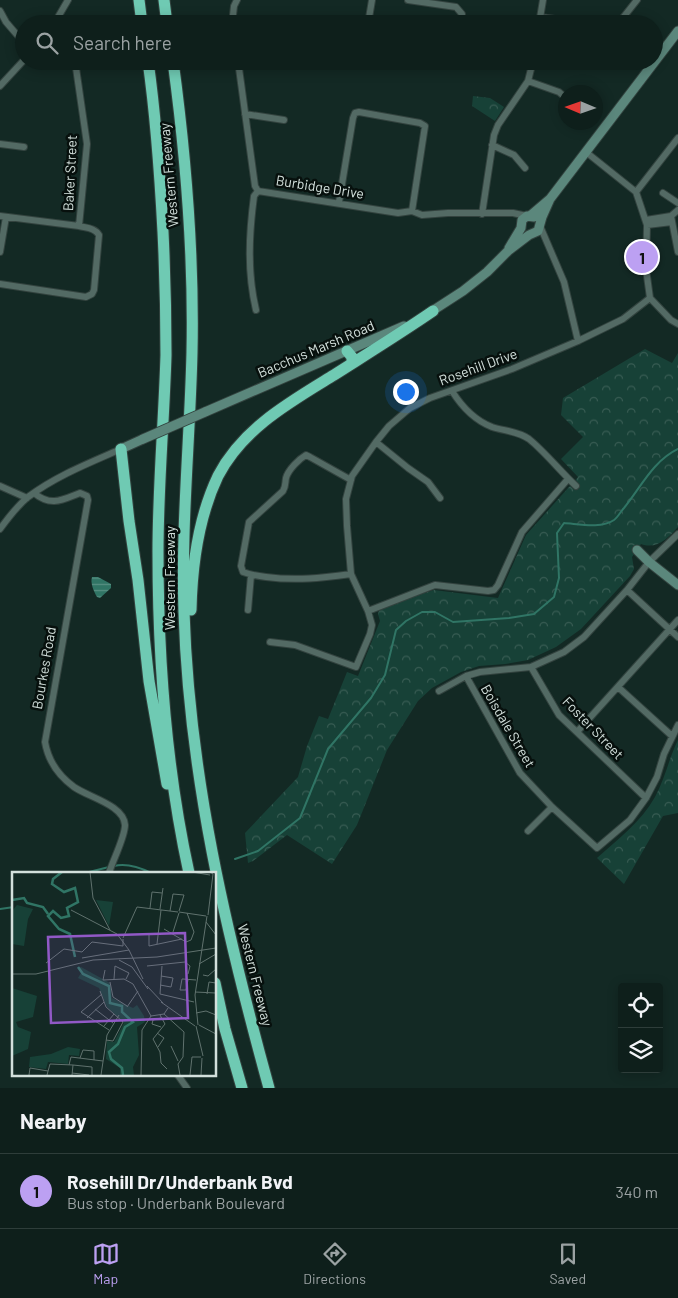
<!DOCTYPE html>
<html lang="en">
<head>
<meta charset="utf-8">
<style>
	:root { --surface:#0e1f1b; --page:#1c2c28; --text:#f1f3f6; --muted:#9ba2a3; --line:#2e3d3a; --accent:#bca0f2 }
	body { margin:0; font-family:Barlow,sans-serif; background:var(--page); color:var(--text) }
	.controls { position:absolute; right:15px; bottom:15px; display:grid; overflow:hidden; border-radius:5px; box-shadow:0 2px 12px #0003 }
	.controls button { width:45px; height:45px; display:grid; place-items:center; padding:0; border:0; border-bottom:1px solid var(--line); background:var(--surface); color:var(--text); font:25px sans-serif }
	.compass { position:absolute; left:558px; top:85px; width:45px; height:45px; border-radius:50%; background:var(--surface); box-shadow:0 2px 12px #0003; rotate:272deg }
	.you { position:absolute; left:405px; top:391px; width:18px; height:18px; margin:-12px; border:4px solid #fff; border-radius:50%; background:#1a73e8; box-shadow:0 0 0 8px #1a73e833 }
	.badge { display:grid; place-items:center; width:32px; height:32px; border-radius:50%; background:var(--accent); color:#111; font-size:16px; font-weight:700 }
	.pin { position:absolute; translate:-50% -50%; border:2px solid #fff; box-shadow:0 1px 5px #0006 }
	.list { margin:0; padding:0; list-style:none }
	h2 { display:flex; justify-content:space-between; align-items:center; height:65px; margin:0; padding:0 20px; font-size:21px }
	h2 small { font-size:16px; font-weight:400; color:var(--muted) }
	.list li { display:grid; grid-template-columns:32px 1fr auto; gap:15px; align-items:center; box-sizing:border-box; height:75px; padding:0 20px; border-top:1px solid var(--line) }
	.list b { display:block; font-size:19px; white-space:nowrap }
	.list p { margin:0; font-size:16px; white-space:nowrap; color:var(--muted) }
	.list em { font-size:16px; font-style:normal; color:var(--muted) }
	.icon { flex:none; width:28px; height:28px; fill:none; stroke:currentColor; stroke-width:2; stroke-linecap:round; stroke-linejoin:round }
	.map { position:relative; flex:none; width:678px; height:1088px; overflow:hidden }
	.search { position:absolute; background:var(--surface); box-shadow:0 2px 12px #0003; left:15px; right:15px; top:15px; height:55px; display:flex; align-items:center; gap:12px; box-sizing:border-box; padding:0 18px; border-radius:28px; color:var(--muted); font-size:19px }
	.sheet { height:140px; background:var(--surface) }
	nav { display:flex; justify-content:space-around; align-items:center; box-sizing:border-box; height:70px; border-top:1px solid var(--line); background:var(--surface); font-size:14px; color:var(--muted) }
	nav a { display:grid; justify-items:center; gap:2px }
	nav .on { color:var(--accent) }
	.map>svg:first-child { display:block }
</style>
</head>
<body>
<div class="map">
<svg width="678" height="1088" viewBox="0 0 678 1088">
	<defs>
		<pattern id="park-crowns" width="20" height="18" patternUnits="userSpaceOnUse" patternTransform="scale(1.25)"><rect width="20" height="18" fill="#174137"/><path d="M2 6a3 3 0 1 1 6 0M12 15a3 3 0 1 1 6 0" fill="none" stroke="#385c53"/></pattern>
		<pattern id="water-rules" width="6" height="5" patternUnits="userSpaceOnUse" patternTransform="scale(1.25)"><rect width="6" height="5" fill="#307565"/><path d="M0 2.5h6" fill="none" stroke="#578f82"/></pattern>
	</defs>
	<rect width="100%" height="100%" fill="#132924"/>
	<path fill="url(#park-crowns)" d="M473,96l17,2 14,9 -9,14 -23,-15z
		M645,349l27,14 6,-10v174c-10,11 -21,23 -37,17l-9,13 2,12 -4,7 -49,53 -25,18 -28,13 -23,4 -26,2 -18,6 -29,16 -14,13 -31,49 -30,75 -25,39 -45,-29 -34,26 -5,2 -3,-30 53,-56 9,-31 12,-30 9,3 19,-47 11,4 22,-55 -2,-7 1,-4 22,-10 33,-10 64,8 28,-63 52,-58 -17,-18 22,-22 -22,-22 2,-17z
		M678,740v73l-15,3 -39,68 -27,-26c21,-19 44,-36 58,-61 10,-18 14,-39 23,-57z"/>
	<path fill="url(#water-rules)" d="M92,577h6l13,7v4l-11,10 -3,-1c-3,-5 -7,-14 -5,-20z"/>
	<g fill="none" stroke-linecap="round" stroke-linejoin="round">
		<path stroke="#307565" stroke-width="2" d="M235,859l23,-8 42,-33 28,-69 43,-51 14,-23 11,-45 10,-9 16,-9h13l18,10 56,-4 25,-4 20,-17 5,-19 -2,-45 7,-10c15,1 37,6 50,-3 4,-3 7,-9 10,-12 17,-21 29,-47 54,-59
			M114,866c13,-3 25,1 37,7
			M85,873l24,-6
			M0,909l14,-2"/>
		<g stroke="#33433f" stroke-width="8">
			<path id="street" d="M408,0l48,7 6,7 -1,10
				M0,11l6,11 18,21
				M540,17l51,7
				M54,24l14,-24
				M232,24l2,-18 3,-6
				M368,24l4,-24
				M539,24l4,-24
				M618,24l19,-24
				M75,61l12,83 -8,82
				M238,61l17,125 3,5
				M528,81l31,11 7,6
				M0,86l24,-26
				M245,114l39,6
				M0,144l24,3
				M492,145l22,10 11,13
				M586,152l50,40 11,33 -1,44 4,29 21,22 7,4
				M258,191l140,22 14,-2 10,4 26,-2h65l14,3
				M636,192l42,-54
				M663,193l15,10
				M339,202l14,-84 2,-5 4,-1 61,11 5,3 -13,85
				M482,214l12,-79 4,-10 30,-44 5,-20
				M0,216l79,10c8,2 16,2 20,9l-5,55 -2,4 -6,3 -86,-13
				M671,216l7,36
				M646,220l25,-4 7,-6
				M647,225l25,-3
				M540,226l24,56 14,59
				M0,252l6,-35
				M256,310c-9,-38 -7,-76 -2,-114l4,-5
				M452,391c10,16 22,29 40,36 12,4 26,4 37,12 15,12 32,33 47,47
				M376,442l32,26 20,14 12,16
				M351,480l-41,-23 -4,-2c-7,4 -18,15 -20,23 -1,5 0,8 -3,13l-34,31 -8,44 2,6c8,3 15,4 23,5 31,4 55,1 85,-3
				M0,486l27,12
				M34,493c17,14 28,7 46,0l7,3 1,4 -43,242c3,18 14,34 29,45 14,10 50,18 51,38 0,12 -12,35 -16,48
				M0,529c8,-11 17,-23 28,-32 28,-21 61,-34 93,-48
				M678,534l-29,28 -22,28 51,47
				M248,610l3,-35
				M368,611l67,-26 53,6 6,-1 4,-5 24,-53 46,-53
				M270,642l25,3 61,22 14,-33 2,-9 -4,-14 -17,-37 -4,-48 -1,-27 6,-23 24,-34 13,-16 21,-18 20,-10 82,-29 66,-28 45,-22 27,-21
				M531,667l28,48 87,83
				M466,676l54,97 32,34 45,41 33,-28 16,-22 11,-21 7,-23 14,-29
				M618,687l54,49
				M439,691l27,-15 14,-4 51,-5 33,-15 20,-15 43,-47
				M577,732l101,-112
				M528,831l24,-24
				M177,1074l10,14"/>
		</g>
		<g stroke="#33433f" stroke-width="11">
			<path id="secondary" d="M530,216l20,-17 128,-168
				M509,248l12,-20 1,-8 5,-4 7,1
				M429,313l34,-22 24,-19 21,-21 21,-16 9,-4 4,-14 8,-18
				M205,412l199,-86
				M121,449l22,-10
				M637,550l12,12 29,23"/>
		</g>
		<g stroke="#33433f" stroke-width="13">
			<path id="highway" d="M139,0l3,24
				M164,0l3,24
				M148,61c8,57 12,114 15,171 2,41 3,82 3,123 -2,66 -8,131 -8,197 0,107 8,216 31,321
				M173,61c13,96 21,194 19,291 -2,87 -11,173 -8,260 5,163 42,320 85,476
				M347,351l5,6v6
				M121,449l8,72 9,59 11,101 18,103
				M191,610c1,-46 7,-92 27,-134 25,-48 72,-74 116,-101 33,-21 67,-42 99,-64
				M215,983l10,46 17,59"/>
		</g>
		<use href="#street" stroke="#536a64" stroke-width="6"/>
		<use href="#secondary" stroke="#5b877c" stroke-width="9"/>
		<use href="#highway" stroke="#6fcab3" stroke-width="11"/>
		<g stroke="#33433f" stroke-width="11" stroke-linecap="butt">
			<path id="secondary-bridge" d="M143,439l62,-27"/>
		</g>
		<use href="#secondary-bridge" stroke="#5b877c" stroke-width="9"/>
	</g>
	<g text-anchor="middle" stroke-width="5" stroke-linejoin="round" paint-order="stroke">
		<g font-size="14" fill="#d3e0dc" stroke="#07100d">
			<text transform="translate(70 173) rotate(-87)" y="5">Baker Street</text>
			<text transform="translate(169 175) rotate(-95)" y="5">Western Freeway</text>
			<text transform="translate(320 187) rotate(9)" y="5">Burbidge Drive</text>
			<text transform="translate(316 349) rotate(-23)" y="5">Bacchus Marsh Road</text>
			<text transform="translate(478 367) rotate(-20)" y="5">Rosehill Drive</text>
			<text transform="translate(170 578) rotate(-90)" y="5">Western Freeway</text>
			<text transform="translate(44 668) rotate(-80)" y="5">Bourkes Road</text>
			<text transform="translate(508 726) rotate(60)" y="5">Boisdale Street</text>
			<text transform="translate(593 728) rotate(46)" y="5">Foster Street</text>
			<text transform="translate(255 975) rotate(76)" y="5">Western Freeway</text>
		</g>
	</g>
	<g transform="translate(12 872)">
		<rect width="204" height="204" fill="#132924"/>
		<path d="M5,33l16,4 -5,10 -4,27 -12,-2v-33zM0,116l25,8 -4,21 -17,5 2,5 13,5 -3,17 -16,7z" fill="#174137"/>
		<path d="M84,28l17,2 -4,24zM69,95l29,16 2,15 21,10 4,-3 7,11 1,6 -8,5 2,28 -6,12 1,8h-14v-7l-14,-9 1,-18 7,1 10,-19 -17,-16 -8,-19 -21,-10 3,-5 -3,-5zM56,175l12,2 -1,7 -10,-1 -1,9 -20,-2 -2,7 -17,-2 1,-10 21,-3z" fill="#174137"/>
		<path fill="none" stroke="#307565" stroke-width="2.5" d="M50,0l-9,7 -1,5 12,8 11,-4 3,14 -11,6 2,8 -8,2 -8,-7 -5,5 11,13 11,5 5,23M0,28l12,-2 3,5 16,4 5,7M66,95l5,7 26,12 1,17 12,3v6l11,10 -8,5 -7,17 -9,8 2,7 11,9 1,7"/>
		<path fill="none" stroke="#60726e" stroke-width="1" d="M78,0l3,26 17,32M180,0l18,3M138,36l2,-16 10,1M148,37l3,-21M59,38l46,24 12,16M158,39l3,-17 11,1 -5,16M167,40l27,4M196,43l5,-41 -3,-2M194,50l10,13M152,57l22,13 5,-2 3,-8 -7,-19M161,60l6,-19M137,62v12l33,-7M111,66l14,-31 41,5M145,72l4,-34M117,78l14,29M70,86l47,-8M107,88l13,7 16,22M34,91l18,-14 18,3 10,-10 31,4v-7M187,92l17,-10M135,94l38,-4 5,4 -2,8M93,98l-2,10 21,-1 9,5 18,32M0,102h24l57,-14 64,-3 59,-9M191,103l5,1 8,-7M102,107l1,-13 14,7 -3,6M176,108l-2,10h-6l2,-11h1l13,1M98,110l3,15 14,9M148,113l11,2 2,-9 -12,-2M135,114l16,17M88,119l6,16 8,7M183,120l21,1M90,122l-21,18 28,18M148,122l34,8M148,122l2,-28M195,122l2,-12 7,1M149,130l34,24M115,135l11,-16M83,137l18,14M184,141l10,-2 10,4M152,142l20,18 -1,25 -5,7 2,11M148,143l5,9 -12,15 7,13 1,11 6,6M75,146l17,-16M149,146l-8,2 -1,4 9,3M186,153l-3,-30 12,-79M187,153l17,9M92,154l10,-12 9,8 -10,19 -7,-1M184,154l7,30M145,161l7,5 -6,9M159,174l7,15M68,186l3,-8 11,1v9M57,193l2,-8 32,4M61,193l19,2v8M60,201l17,2M17,203l1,-7 18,3M35,203l3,-11 23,1 -1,10M89,203l6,-40 12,-20M129,203l1,-45 9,-14 13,-2 4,-6M178,203l2,-18h9M189,203l1,-17"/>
		<path fill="#9159c6" fill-opacity="0.15" stroke="#9159c6" stroke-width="2.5" d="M173,61l3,85 -137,5 -3,-86z"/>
		<rect width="204" height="204" fill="none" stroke="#d3e0dc" stroke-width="2.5"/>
	</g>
</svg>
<div class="controls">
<button><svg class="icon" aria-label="locate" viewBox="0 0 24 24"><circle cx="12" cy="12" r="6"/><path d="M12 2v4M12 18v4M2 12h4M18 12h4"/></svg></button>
<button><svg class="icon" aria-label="layers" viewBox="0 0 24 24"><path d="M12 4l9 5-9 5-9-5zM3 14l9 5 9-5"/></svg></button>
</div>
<svg class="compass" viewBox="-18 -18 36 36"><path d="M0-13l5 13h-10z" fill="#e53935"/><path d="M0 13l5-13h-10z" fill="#9ba2a3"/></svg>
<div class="you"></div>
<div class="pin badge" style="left:642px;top:257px">1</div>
<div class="search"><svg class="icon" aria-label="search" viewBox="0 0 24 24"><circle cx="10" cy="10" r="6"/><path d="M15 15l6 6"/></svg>Search here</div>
</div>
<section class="sheet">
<h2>Nearby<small></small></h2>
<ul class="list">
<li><span class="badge">1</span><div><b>Rosehill Dr/Underbank Bvd</b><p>Bus stop · Underbank Boulevard</p></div><em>340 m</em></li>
</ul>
</section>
<nav>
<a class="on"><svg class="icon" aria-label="map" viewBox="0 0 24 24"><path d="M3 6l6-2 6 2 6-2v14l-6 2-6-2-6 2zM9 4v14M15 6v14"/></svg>Map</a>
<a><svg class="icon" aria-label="directions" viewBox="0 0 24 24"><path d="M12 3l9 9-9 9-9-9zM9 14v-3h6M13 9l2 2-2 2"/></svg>Directions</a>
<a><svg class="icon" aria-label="saved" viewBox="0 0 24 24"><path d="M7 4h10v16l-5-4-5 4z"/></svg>Saved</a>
</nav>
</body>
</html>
